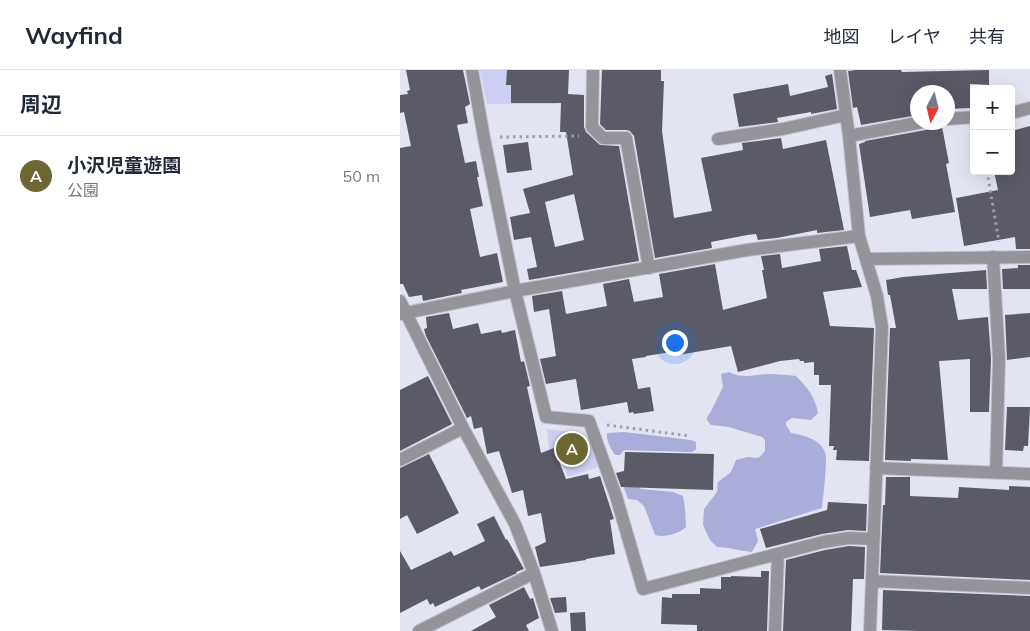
<!DOCTYPE html>
<html lang="ja">
<head>
<meta charset="utf-8">
<style>
	:root { --surface:#fff; --page:#f2f2f3; --text:#1f2937; --muted:#747a83; --line:#e0e1e3; --accent:#6d6734 }
	body { margin:0; font-family:Mulish,"Noto Sans JP",sans-serif; background:var(--page); color:var(--text) }
	.controls { position:absolute; right:15px; top:15px; display:grid; overflow:hidden; border-radius:5px; box-shadow:0 5px 20px #0002 }
	.controls button { width:45px; height:45px; display:grid; place-items:center; padding:0; border:0; border-bottom:1px solid var(--line); background:var(--surface); color:var(--text); font:25px sans-serif }
	.compass { position:absolute; left:510px; top:15px; width:45px; height:45px; border-radius:50%; background:var(--surface); box-shadow:0 5px 20px #0002; rotate:187deg }
	.you { position:absolute; left:274px; top:272px; width:18px; height:18px; margin:-12px; border:4px solid #fff; border-radius:50%; background:#1a73e8; box-shadow:0 0 0 8px #1a73e833 }
	.badge { display:grid; place-items:center; width:32px; height:32px; border-radius:50%; background:var(--accent); color:#fff; font-size:16px; font-weight:700 }
	.pin { position:absolute; translate:-50% -50%; border:2px solid #fff; box-shadow:0 1px 5px #0006 }
	.list { margin:0; padding:0; list-style:none }
	h2 { display:flex; justify-content:space-between; align-items:center; height:65px; margin:0; padding:0 20px; font-size:21px }
	h2 small { font-size:16px; font-weight:400; color:var(--muted) }
	.list li { display:grid; grid-template-columns:32px 1fr auto; gap:15px; align-items:center; box-sizing:border-box; height:80px; padding:0 20px; border-top:1px solid var(--line) }
	.list b { display:block; font-size:19px; white-space:nowrap }
	.list p { margin:0; font-size:16px; white-space:nowrap; color:var(--muted) }
	.list em { font-size:16px; font-style:normal; color:var(--muted) }
	.map { position:relative; flex:none; width:630px; height:561px; overflow:hidden }
	header { display:flex; align-items:center; gap:30px; box-sizing:border-box; height:70px; padding:0 25px; background:var(--surface); border-bottom:1px solid var(--line) }
	header strong { font-size:24px }
	nav { display:flex; gap:28px; margin-inline-start:auto; font-size:18px }
	main { display:flex }
	aside { flex:1; background:var(--surface) }
	.map>svg:first-child { display:block }
</style>
</head>
<body>
<header>
<strong>Wayfind</strong>
<nav><a>地図</a><a>レイヤ</a><a>共有</a></nav>
</header>
<main>
<aside>
<h2>周辺<small></small></h2>
<ul class="list">
<li><span class="badge">A</span><div><b>小沢児童遊園</b><p>公園</p></div><em>50 m</em></li>
</ul>
</aside>
<div class="map">
<svg width="630" height="561" viewBox="0 0 630 561">
	<rect width="100%" height="100%" fill="#e3e4f2"/>
	<path fill="#cccef2" d="M80,0h79l-1,34h-71z
		M147,359l31,4 13,8 10,25 -33,11 -8,-19 -10,1z"/>
	<path fill="#aaacda" d="M329,302c14,7 25,3 39,2 10,0 19,1 28,2 12,12 19,21 22,37l-7,7 -19,-2 -6,4v3l5,8c12,2 29,6 34,19 3,8 -2,45 -3,56l-67,21 3,12 -6,11c-12,-1 -23,-5 -35,-5l-7,-7 -7,-15 1,-16 13,-17 1,-10 13,-10 5,-12 12,-3 8,1 4,-1 5,-6v-11l-3,-3 -33,-10 -18,-2 -4,-5v-3l3,-4 13,-26 -2,-13z
		M224,362l67,8 5,2v7l-2,2 -3,1 -67,-2 -4,5h-5c-4,-6 -9,-14 -8,-22z
		M225,411l13,4 3,4 32,3 10,4 2,12 1,19c-8,7 -22,11 -31,8l-11,-29 -7,-6 -9,-1 -4,-11z"/>
	<path fill="#5a5b67" fill-rule="evenodd" d="M6,0h57l7,34 -5,3 3,16 -11,2 8,38 11,-2 3,16h-2l6,29 -13,3 10,48 17,-4 6,29 -42,8 1,3 -39,8 -1,-6 -13,2 -6,-13h-3v-136l11,-2 -7,-34 -4,1v-18l8,-1 -1,-3 3,-1z
		M107,0h62l-1,24 16,1v32l2,5 14,13 19,1 20,115 -110,19 -2,-11 10,-2 -6,-30 -17,3 -4,-23 20,-4 -7,-24 50,-14 -7,-43h-6l1,-29h-50v-18h-5zM174,124l10,46 -29,7 -10,-45z
		M202,0h59v11h3l-2,50 12,87 38,-7 -11,-53 42,-8 -1,-7 39,-5 2,11 43,-9 18,90 -27,3v-3l-40,8 -19,2 -2,-6 -9,1 -36,7 1,6 -57,10 -21,-122 -4,-5 -4,-1h-20l-6,-6z
		M456,0h45l1,2 87,-2v15l-19,-1v24l-22,1v-17h-30v23l-57,10 -4,-18 -4,1 -5,-37z
		M432,4l5,35 -26,5v-2l-34,6 1,4 -39,5 -6,-33 55,-10 2,12 38,-9 -3,-11z
		M630,56v123h-14l-1,-12 -51,9 -8,-48 42,-8 -4,-19h17v-40z
		M542,57l7,36 -3,1 9,48 -43,7 -2,-9 -40,7 -11,-73 6,-2v-1z
		M128,72l4,28 -25,3 -4,-28z
		M447,176l5,24h4l6,17 -39,5 7,34 44,2 -5,133 -33,-1 1,-10h-4l1,-4h-5l2,-61h-12v-10h-5v-13l-10,1v-2h-4l-1,-2 -19,2 -42,11 -7,-26 -53,9 -1,-4 -31,5v1l-14,2 6,30 12,-2 4,24 -20,3 -1,-2 -4,1 -2,-11 -46,8 -5,-31 -30,5 -6,-25 16,-3 -7,-47 -15,3 -2,-16 30,-5 4,23 41,-8 -4,-22 26,-5 5,23 29,-5 -4,-23 56,-10 8,46 44,-12 -5,-28h2l-3,-14 19,-2 2,14 39,-7 -2,-12z
		M618,195h12v24h-27l-1,-20 16,-1z
		M586,200l1,19h-35l6,31 30,-3 3,42 -2,53h-19v-53l-31,2 9,99 -37,-1v2l-26,-1 5,-132h6l-6,-33h-2l-2,-15 17,-3z
		M49,243l4,16 25,-6 3,11 20,-4 1,3 13,-3 6,32 3,-1 6,25 -3,1 14,66 13,-5 12,31 22,-5 1,5 11,-3 14,43 -4,1 5,34 -29,5v1l-46,7 -5,-20 11,-5 -5,-29 -13,3 -5,-26 -11,3 -13,-42 -12,3 -5,-27 -8,2 -3,-13 -4,2 -41,-82 -2,-7 3,-1 -1,-11z
		M630,243v44l-23,3 -2,-45z
		M28,306l24,48 -52,27v-61z
		M607,337h23l-2,39h-4l-1,5 -18,-1z
		M225,382l89,2 -1,36 -92,-3 -5,-14 8,-2z
		M29,384l30,59 -42,21 -10,-19 -7,4v-51z
		M486,407h24v19l48,2 1,-11 50,3v-4l21,1v93l-150,-7 3,-68h2z
		M428,432l39,2 -1,27 -18,-1 -26,4 -56,14 -6,-19 67,-19z
		M94,446l12,24 1,-1 17,30 -8,3 1,1 -36,17 -2,-4 -44,21 -2,-4 -3,2 -3,-6 -27,14v-62l11,19 40,-19 3,5 31,-15 -8,-17z
		M449,476l16,1 -1,32h-11l-2,52h-68l3,-71 39,-10z
		M361,501h8l-2,60h-70v-6l-36,-1 1,-27 10,1v-4h28v-6l21,1v-12h10v-1l30,1z
		M124,517l6,12 3,-1 6,20 -13,7 3,6h-58l25,-14 -7,-12z
		M483,520l147,6v35h-110l-38,-1z
		M166,527l1,15 -12,1 -5,-15z
		M185,542l1,19h-15l-1,-18z"/>
	<g fill="none" stroke-linecap="round" stroke-linejoin="round">
		<g stroke="#c1c2ce" stroke-width="14">
			<path id="minor" d="M72,0l12,68 31,153 31,126 43,4 27,75 27,93 180,-47 26,-4 25,1
				M193,0l-1,57 11,11h23l23,130
				M440,0l9,66 10,100 18,60 5,31 -12,304
				M611,43l19,-5
				M548,49l26,-2
				M449,66l74,-14
				M318,69l65,-10 63,-14
				M593,187l6,102 -3,114
				M466,189l164,-2
				M0,231l63,127 52,96 19,49 18,58
				M0,244l115,-23 232,-41 112,-14
				M0,390l63,-32
				M476,398l154,6
				M472,511l158,7
				M19,561l115,-58
				M375,561l3,-77"/>
		</g>
		<path stroke="#9e9faa" stroke-width="3" stroke-dasharray="2.5 4" stroke-linecap="butt" d="M100,67l79,-1
			M587,101l12,71
			M207,355l83,11"/>
		<use href="#minor" stroke="#94949a" stroke-width="12"/>
	</g>
</svg>
<div class="controls">
<button>+</button>
<button>−</button>
</div>
<svg class="compass" viewBox="-18 -18 36 36"><path d="M0-13l5 13h-10z" fill="#e53935"/><path d="M0 13l5-13h-10z" fill="#747a83"/></svg>
<div class="you"></div>
<div class="pin badge" style="left:172px;top:379px">A</div>
</div>
</main>
</body>
</html>
